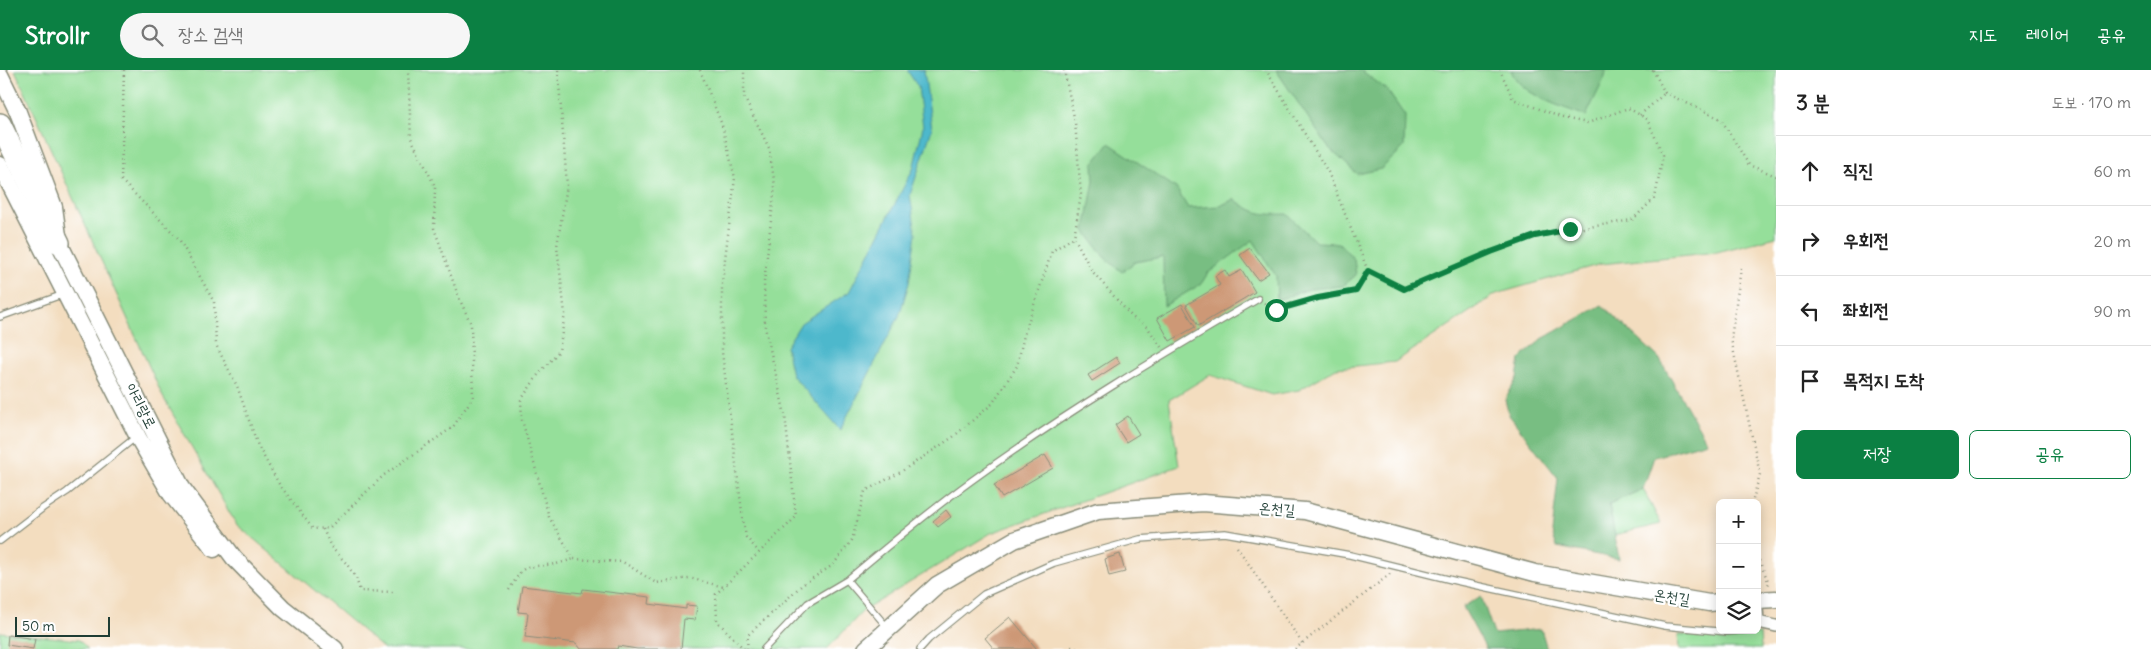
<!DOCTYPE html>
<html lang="ko">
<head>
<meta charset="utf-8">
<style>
	:root { --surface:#fff; --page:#f6f6f6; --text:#222; --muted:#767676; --line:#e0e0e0; --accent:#0b8043 }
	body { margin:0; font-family:Delius,"Poor Story",sans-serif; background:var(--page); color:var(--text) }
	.controls { position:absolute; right:15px; bottom:15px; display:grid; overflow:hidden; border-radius:8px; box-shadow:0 2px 12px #0003 }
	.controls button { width:45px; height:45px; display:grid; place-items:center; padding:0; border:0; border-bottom:1px solid var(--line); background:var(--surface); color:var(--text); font:25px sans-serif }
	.scale { position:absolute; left:15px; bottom:12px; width:95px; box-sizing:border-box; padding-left:5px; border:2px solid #1f3d34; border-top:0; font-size:14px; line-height:18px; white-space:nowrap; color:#1f3d34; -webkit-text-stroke:4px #fff; paint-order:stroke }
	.stop { position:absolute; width:15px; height:15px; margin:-11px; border:4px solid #0b8043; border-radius:50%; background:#fff }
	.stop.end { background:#0b8043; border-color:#fff; box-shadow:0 1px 5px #0008 }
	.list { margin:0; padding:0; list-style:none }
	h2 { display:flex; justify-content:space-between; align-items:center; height:65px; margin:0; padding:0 20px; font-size:21px }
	h2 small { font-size:16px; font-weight:400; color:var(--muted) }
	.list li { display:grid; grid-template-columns:32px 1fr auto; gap:15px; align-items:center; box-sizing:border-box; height:70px; padding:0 20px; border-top:1px solid var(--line) }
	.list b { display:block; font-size:19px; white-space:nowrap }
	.list em { font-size:16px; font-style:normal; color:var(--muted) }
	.actions { display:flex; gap:10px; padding:15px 20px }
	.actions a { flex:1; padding:11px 0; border:1px solid var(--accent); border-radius:8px; text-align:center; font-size:18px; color:var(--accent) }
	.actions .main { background:var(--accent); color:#fff }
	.icon { flex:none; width:28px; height:28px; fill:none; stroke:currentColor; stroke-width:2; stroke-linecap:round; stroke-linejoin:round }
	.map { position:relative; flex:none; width:1776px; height:579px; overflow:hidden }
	header { display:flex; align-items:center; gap:30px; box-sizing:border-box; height:70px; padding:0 25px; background:var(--accent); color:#fff }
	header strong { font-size:24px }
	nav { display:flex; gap:28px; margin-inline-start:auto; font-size:18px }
	.search { width:350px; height:45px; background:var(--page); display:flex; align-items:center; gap:12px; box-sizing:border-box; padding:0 18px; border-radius:28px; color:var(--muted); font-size:19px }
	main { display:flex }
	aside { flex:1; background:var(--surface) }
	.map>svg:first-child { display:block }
</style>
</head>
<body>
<header>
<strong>Strollr</strong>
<div class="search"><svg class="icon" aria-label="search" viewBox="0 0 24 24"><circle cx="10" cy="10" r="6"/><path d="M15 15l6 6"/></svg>장소 검색</div>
<nav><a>지도</a><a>레이어</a><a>공유</a></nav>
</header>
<main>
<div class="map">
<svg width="1776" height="579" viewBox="0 0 1776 579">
	<rect width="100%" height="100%" fill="#fff"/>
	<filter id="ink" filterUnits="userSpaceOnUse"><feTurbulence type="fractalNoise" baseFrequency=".02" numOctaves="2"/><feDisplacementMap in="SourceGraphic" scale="10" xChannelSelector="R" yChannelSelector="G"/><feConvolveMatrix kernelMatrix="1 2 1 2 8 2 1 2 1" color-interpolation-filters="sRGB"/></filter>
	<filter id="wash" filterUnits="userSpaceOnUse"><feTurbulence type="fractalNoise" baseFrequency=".0096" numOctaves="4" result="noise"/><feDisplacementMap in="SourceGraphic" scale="20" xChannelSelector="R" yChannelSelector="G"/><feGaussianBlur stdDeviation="1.12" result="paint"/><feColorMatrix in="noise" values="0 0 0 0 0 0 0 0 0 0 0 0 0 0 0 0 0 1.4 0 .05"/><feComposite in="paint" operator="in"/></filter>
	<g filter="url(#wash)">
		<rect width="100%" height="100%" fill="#f3ddbf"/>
		<path fill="#95df9a" stroke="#5a8e67" d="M15,0h1761v167l-59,15 -116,12 -105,30 -101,68 -59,6 -37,22 -27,5 -62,-20 -41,25 10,66 -188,67 -128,78 -36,38h-443l-148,-125 -73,-127z
			M1643,419l18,35 -47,11 -5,-31z
			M0,562l79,8 9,9h-88z
			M1760,564l1,15h-82l-1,-14z"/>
		<path fill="#78be82" stroke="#4c7e5b" d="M1276,0h85l26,20 18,26 -1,31 -23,22 -24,5 -29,-27z
			M1511,0h95l-1,7 -19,39c-23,-9 -67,-21 -75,-46z
			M1109,73l67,45 12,20 32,-2 14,-7c21,15 27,16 53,15l29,28 23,1 15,16 2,16 -13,11 -33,3 -33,11 -1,-24 -23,-36 -45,33 -7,11 -37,22 -1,-49 -28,5 -13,10 -18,-15 -19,-27 9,-49 -1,-17z
			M1602,235l57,53 48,84 -53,15 -11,32 -34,15 10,55 -62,-12 -5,-14 6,-55 -49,-63 -4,-15 12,-22 3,-19 22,-20z
			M1481,526l13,38 47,-5 6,20h-61l-23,-42z"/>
		<path fill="#4eb8cc" stroke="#367a80" d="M907,0h17l8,59 -22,66 6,38 -7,50 -10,33 -59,114 -48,-55 -6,-28 15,-24 48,-31 64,-123 10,-42 -5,-40z"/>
		<g id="blocks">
			<path fill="#cd9876" d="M1250,178l19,25 -11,7 -18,-25z
				M1225,200l4,7 13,-7 13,22 -57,34 -12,-21 34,-20 -5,-9z
				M1182,234l13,23 -25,14 -13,-23z
				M1116,287l4,6 -28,18 -4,-6z
				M1128,346l11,18 -13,8 -11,-17z
				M1045,385l8,13 -51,30 -8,-13z
				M946,440l5,7 -13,10 -5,-6z
				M1120,484l5,18 -16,4 -4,-17z
				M522,516l60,7 1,-4 67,8 -1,7 37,5v-4l11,1 -2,14 -11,-1 -3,30h-44l-19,-3 -1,3h-36l-5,-6 -51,-6 3,-24 -10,-1z
				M1010,547l27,32h-43l-9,-11z
				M8,565l27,4 -2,10 -26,-4z"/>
		</g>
	</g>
	<g filter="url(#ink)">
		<use href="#blocks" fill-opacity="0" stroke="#898d7a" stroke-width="1"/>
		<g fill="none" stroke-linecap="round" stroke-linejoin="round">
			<g stroke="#898d7a" stroke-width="8">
				<path id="lane" d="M0,247l64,-23
					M0,471l43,-33 24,-16 69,-55
					M847,510c41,-34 81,-68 124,-99 92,-67 189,-125 287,-182
					M764,579l44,-46 39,-23 40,47
					M920,579l9,-10 55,-45 70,-31 86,-24 85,-6 125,22 106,26 209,45 62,6 21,-2"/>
			</g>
			<g stroke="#898d7a" stroke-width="14">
				<path id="street" d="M1757,538l1,14 18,4"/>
			</g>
			<g stroke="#898d7a" stroke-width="19">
				<path id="secondary" d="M0,5l18,37 36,95 5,36 123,245 52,70 49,50 52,41
					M0,95l139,274 32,55 43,55
					M1757,530l19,-1
					M866,579l71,-64 77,-45 84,-29 105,-8 102,8 230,62 174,30 11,-1"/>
			</g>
			<g stroke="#898d7a" stroke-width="24">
				<path id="highway" d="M0,54l59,119"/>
			</g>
			<path stroke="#898d7a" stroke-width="2.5" stroke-dasharray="1 4" stroke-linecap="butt" d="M124,0l-3,110 58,59 35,63 2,43 21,41 21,60 21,38 34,45 16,-1 55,-53 69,-48 20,-30 -2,-73 -12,-26 -25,-70 1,-42 -24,-48 -3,-68
				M558,0l9,116 -10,60 8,68 -6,37 -21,24 -17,25 1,20 27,97 25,42 49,3 33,21 33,-5 35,9
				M700,0l22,55 13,53 -13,105v69l21,168 3,17 13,15
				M1064,0l11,52 6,73 -7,42 18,34 40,46 16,11 13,19
				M1653,0l12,23 56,26 28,46 27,11
				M1640,45l25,-22
				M1741,198l-10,71 29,135 -8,29
				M1368,201l36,18 87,-37 44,-16 97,-16 23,-22 8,-43 -16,-36 -19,-11 -40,15 -25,-5 -50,-19 -13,-29
				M1264,233l12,7 42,-12 37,-7 13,-20 -40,-99 -62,-102
				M323,459l8,18 15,16 10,15 4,13 36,1
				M1237,477l65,96
				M1757,486l12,27 -2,3
				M509,520l12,-19 6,-4 29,-3 18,-5
				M1071,577l7,2
				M744,579l-27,-28 -1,-27 80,-77 -11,-102 -20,-88 -1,-45 11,-96 -6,-38 -25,-51v-27
				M747,579l1,-14 54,-50 31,-20 19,-25 13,-49 34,-18 54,-36 39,-33 25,-38 7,-31 28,-84 22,-14
				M1295,579l95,-75"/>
			<use href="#lane" stroke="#fff" stroke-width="5.5"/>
			<use href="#street" stroke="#fff" stroke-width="11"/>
			<use href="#secondary" stroke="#fff" stroke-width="16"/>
			<use href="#highway" stroke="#fff" stroke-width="21"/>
		</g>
	</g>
	<g fill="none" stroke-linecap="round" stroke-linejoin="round" filter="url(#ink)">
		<path stroke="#0b8043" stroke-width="6" d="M1276,240l42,-12 38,-7 12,-20 36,18 87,-37 44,-16 35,-7"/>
	</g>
	<g text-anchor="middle" stroke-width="4.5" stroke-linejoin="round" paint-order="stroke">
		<g font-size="15" fill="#1f3d34" stroke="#fff">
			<text transform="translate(141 336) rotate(63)" y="5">아리랑로</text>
			<text transform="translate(1277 439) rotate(4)" y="5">온천길</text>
			<text transform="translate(1672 527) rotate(9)" y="5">온천길</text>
		</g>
	</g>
</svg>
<div class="controls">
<button>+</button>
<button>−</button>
<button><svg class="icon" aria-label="layers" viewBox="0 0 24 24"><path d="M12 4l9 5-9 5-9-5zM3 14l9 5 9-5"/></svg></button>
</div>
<div class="scale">50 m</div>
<div class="stop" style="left:1276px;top:240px"></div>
<div class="stop end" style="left:1570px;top:159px"></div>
</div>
<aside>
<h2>3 분<small>도보 · 170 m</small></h2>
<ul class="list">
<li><svg class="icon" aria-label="ahead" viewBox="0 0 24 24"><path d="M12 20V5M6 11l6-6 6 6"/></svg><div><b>직진</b></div><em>60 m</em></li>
<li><svg class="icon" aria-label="right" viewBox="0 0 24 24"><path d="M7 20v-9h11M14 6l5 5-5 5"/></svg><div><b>우회전</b></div><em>20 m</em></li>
<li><svg class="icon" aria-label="left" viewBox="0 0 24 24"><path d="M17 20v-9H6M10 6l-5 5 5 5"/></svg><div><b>좌회전</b></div><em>90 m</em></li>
<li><svg class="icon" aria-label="arrive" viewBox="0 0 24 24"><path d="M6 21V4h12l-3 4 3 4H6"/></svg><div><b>목적지 도착</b></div></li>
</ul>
<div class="actions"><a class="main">저장</a><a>공유</a></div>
</aside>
</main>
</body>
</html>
